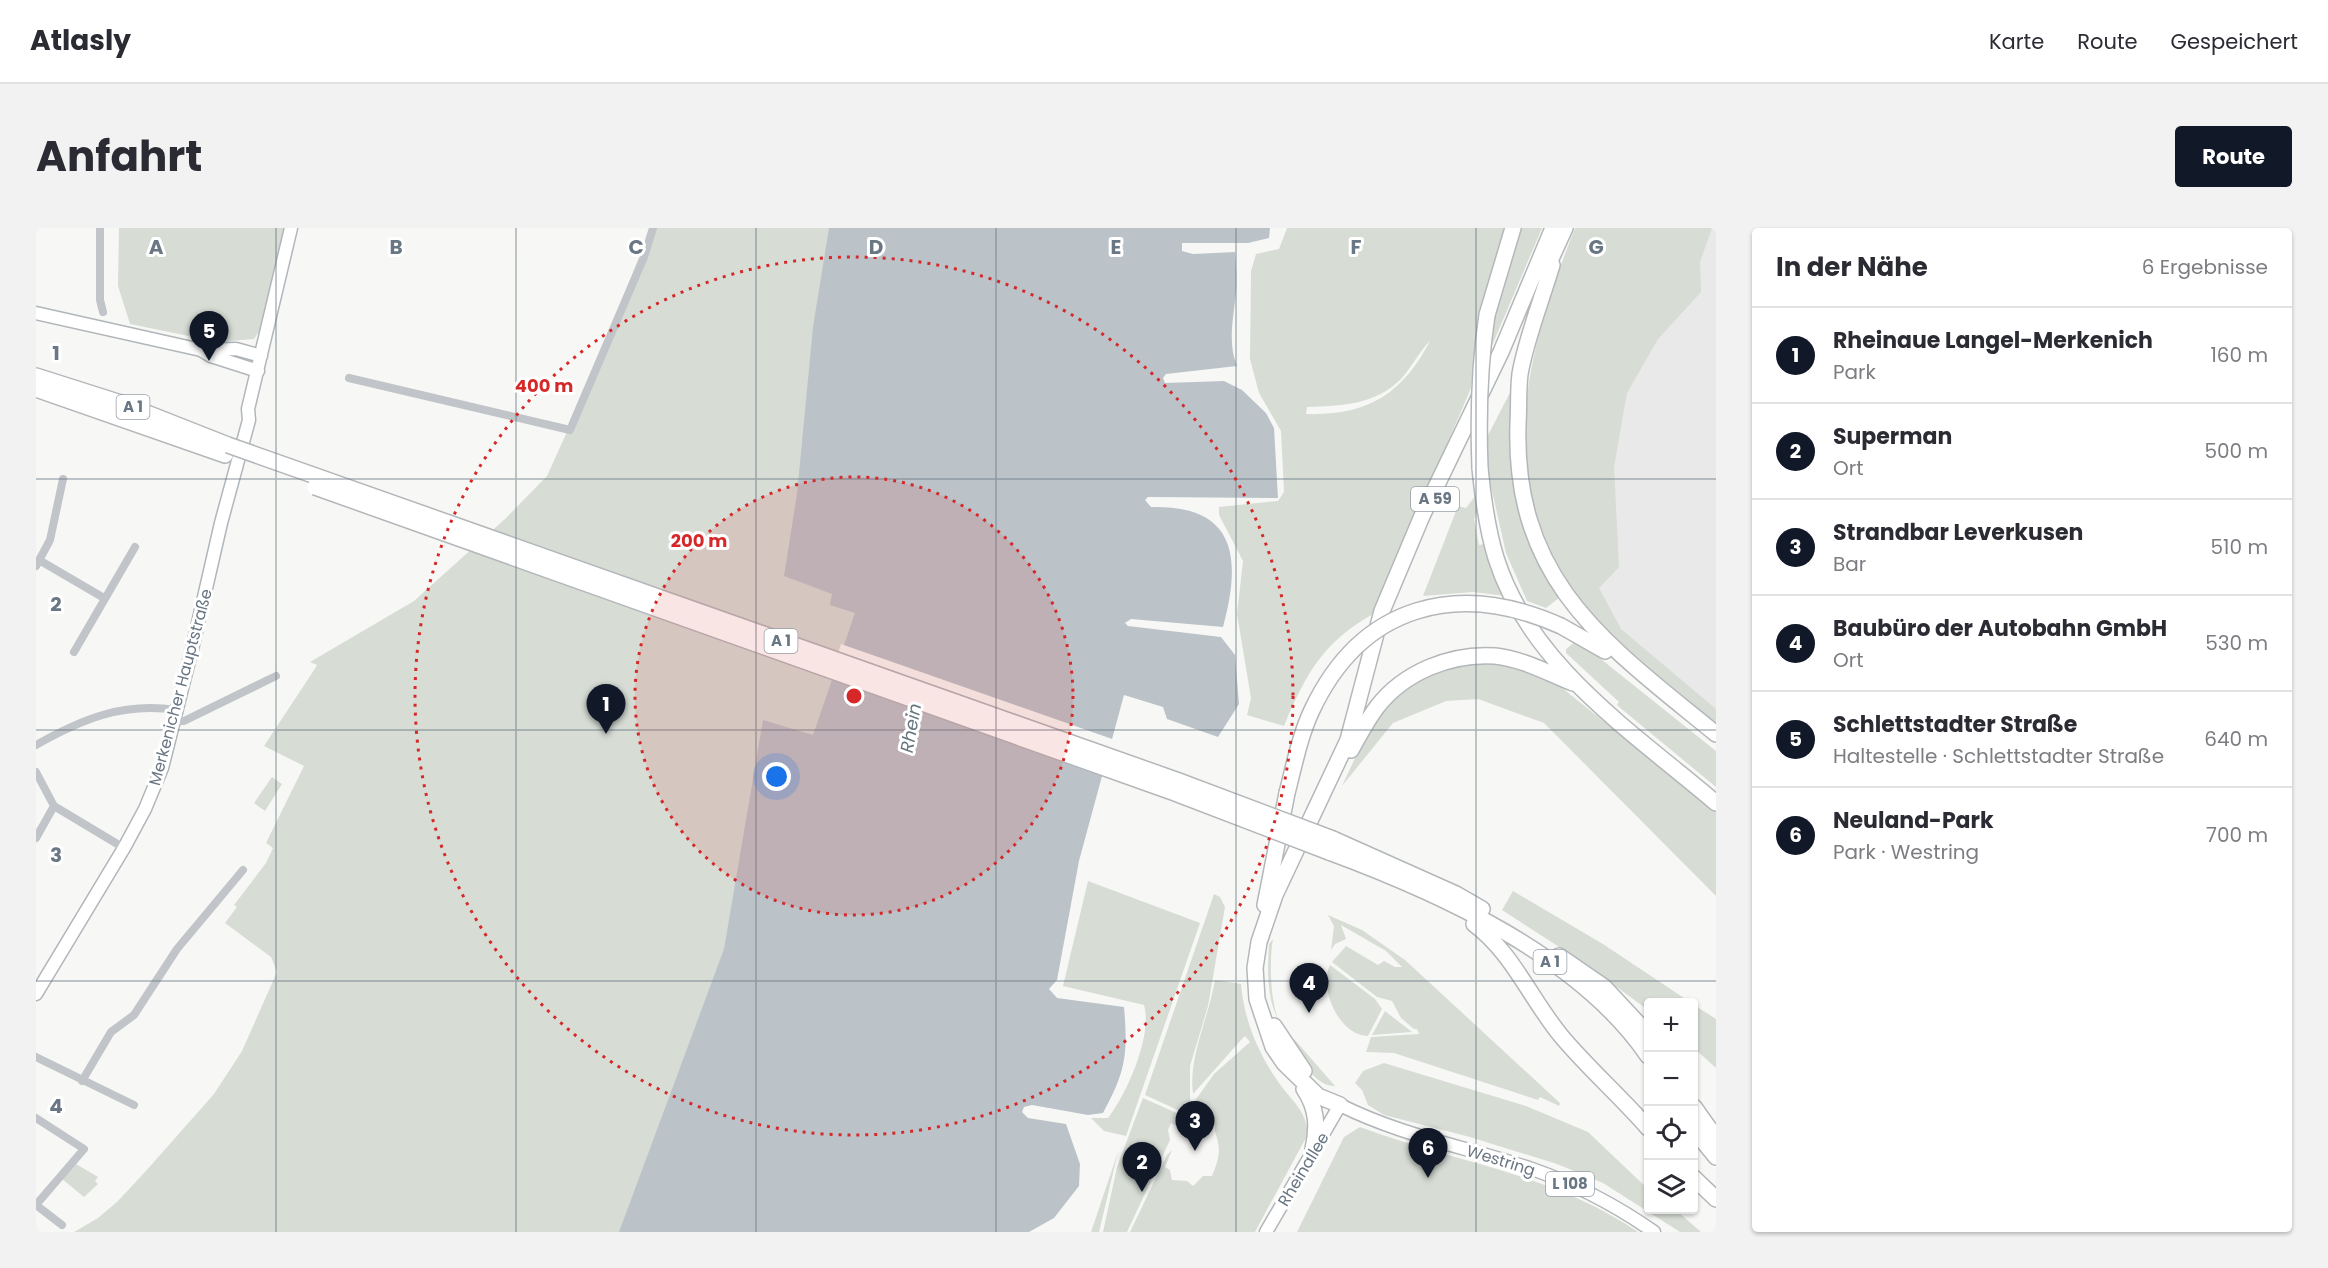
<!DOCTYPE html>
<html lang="de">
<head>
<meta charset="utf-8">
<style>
	:root { --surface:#fff; --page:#f2f2f3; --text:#2b2b33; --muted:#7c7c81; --line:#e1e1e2; --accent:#111827 }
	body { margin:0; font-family:Poppins,sans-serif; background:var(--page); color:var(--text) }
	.controls { position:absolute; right:18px; bottom:18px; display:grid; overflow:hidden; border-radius:6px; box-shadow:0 2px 4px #0004 }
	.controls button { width:54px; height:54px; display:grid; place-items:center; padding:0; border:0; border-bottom:2px solid var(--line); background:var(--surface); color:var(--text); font:30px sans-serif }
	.you { position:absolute; left:741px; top:549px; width:21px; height:21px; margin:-15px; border:4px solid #fff; border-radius:50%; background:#1a73e8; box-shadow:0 0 0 9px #1a73e833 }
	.badge { display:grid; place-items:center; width:39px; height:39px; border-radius:50%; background:var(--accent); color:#fff; font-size:20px; font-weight:700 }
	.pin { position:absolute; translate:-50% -50px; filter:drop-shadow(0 2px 3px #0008) }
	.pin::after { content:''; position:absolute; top:32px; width:21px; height:18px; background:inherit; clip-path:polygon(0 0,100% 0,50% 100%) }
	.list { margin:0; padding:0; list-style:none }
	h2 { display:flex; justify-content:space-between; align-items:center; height:78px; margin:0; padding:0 24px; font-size:26px }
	h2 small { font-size:20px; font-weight:400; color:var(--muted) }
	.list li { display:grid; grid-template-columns:39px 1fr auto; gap:18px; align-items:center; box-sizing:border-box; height:96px; padding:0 24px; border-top:2px solid var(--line) }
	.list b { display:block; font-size:22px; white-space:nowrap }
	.list p { margin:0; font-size:20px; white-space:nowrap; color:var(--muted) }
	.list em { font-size:20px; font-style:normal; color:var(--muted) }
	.icon { flex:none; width:33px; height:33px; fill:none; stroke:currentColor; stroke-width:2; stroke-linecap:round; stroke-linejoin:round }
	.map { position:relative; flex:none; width:1680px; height:1004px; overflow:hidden; border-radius:6px }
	header { display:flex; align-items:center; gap:36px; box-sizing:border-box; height:84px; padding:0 30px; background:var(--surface); border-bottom:2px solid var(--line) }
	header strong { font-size:28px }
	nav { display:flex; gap:33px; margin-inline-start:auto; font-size:21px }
	.intro { display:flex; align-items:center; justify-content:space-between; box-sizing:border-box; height:144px; padding:0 36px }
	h1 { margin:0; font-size:42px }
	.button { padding:15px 27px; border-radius:6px; background:var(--accent); color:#fff; font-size:21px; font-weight:700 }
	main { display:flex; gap:36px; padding:0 36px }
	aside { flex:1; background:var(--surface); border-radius:6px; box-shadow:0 2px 4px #0004 }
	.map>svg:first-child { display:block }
</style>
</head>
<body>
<header>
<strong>Atlasly</strong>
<nav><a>Karte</a><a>Route</a><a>Gespeichert</a></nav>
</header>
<div class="intro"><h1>Anfahrt</h1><a class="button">Route</a></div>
<main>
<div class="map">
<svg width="1680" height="1004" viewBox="0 0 1680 1004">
	<rect width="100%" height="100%" fill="#f7f8f5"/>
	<path fill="#e8e9e8" d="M1567,0h113v491l-94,-73 -47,-69z"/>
	<path fill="#d7dcd5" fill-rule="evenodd" d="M83,0h167l-24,99 -8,12 -36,3 -88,-18 -12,-38z
		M615,0h370l-213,1004h-734l24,-14 19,-16 28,-30 69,-78 28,-43 35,-79 -6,-15 -46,-34 12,-16 -3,-2 32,-42 7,-15 -7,-5 38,-77 -40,-20 52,-79 1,-2 -7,-3 104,-61 91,-82 42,-43 33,-73z
		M1251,0h219l-25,86 -10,74 -96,225c-51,28 -69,60 -91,113l-37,-11 4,-17 -14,-84 6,-53 -24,-46v-8l59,-6 6,-9 -3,-61 -22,-38 -9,-34 1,-88 5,-17 23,-5zM1394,113c-28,54 -64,75 -124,73l1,-7c34,-1 68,-2 94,-28 10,-11 18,-27 29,-38z
		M1483,0h23l-54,127 8,-52z
		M1539,0h137l-12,34 1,30 -43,47 -31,54 -13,74 5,100 -20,21 22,41 95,80v19c-41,-34 -106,-79 -136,-120 -89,-123 -56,-251 -5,-380z
		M1480,153l-3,40 33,152 13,25 -13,10 -19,-7 -21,-48 -18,-80 -3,-32z
		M1440,267l1,16 -3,8 5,26 5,-1 21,52 -32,-4 -50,4 35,-90 8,2z
		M1541,412l139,111v36l-92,-76 -7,-6 2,-3 -53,-49v-4z
		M1459,433l29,8 37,18 155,125v84l-172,-173 -66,-24 -32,2 -53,22 -51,63c36,-79 60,-118 153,-125z
		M236,549l10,7 -17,27 -11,-8z
		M1052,653l112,42 -74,213 -22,-5 -13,-13h17c19,-24 45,-84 36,-113l-81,-19z
		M1477,663l90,53 87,58h-42v8l-61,-45 -85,-55z
		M1178,666l6,3 5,10 -17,99 -18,60v36l-8,10 -37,-17z
		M1292,687l34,15 43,30 155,143 -1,3 -19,-9 -2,3 -144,-47 -28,-1 5,-15 48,-3 -2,-5h-3l-13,-11 -9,-17 -15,-4 -45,-35 14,-16 32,19 6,-4 11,6h7l-16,-16 -45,-26 5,14 -11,5 -4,6 3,-24z
		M1237,711c-4,22 -5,91 22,101l40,46c-27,2 -59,-64 -64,-86 -4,-19 -3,-37 -2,-56z
		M1294,737l45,34 7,10 -14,27c-28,0 -50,-47 -38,-71z
		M1179,752l26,4c3,36 17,69 38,99 12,17 28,28 29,51l-53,98h-125l37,-77 5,-5 -7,17 5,3 2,10 15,1 6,5 10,-10h9c4,-9 9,-23 6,-33 -1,-8 -4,-10 -3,-18l-11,-5 -14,7 7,-14 -8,-4 25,-35 36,-32 -5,-6 -4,4 -48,54c-5,-37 16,-77 22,-114z
		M1658,777l22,14v49l-22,-20z
		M1349,783l27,21 -40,3z
		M1348,835l142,43 62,26 60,57v21h28l25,22h-21l-77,-49 -46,-19 -87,-27 -86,-22 -16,-10 -6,-15 -7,-7 8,-12z
		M1107,870l38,17 -5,11 -5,-3 -3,7 2,10 -43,92h-24l14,-65z
		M1324,899c96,36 192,46 278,105h-341l47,-95z
		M1082,924l-19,80h-8z
		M40,936l22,13 -3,4 3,3 -14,13 -22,-18z"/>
	<path fill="#bbc3c9" d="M793,0h441l-1,10 -21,5h-66v8l11,3 42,-2c1,13 2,26 1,39 -2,26 -9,50 1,75l-71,8 -3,4 2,5 59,-2 18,9 24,23 8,15 4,70 -130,-1 -3,3 6,7c85,-2 91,50 72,120l-92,-8 -6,4 3,3 93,11 14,18 4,49 -21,33 -51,-18 -4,-12 -39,-12 -45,166 -22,119 -8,9 8,9 67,9c4,47 2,64 -21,106l-15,2 -56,-10 -8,2 -2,5 6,6 38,6 14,40 -1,22 -25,32 -25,14h-410l105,-283 39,-229 50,15 42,-122 -25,-8 2,-11 -48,-18 13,-82 16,-167z"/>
	<path fill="#f7f8f5" d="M805,416l274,96 -10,37 -276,-98z"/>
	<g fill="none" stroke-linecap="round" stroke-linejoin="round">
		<g stroke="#b1b6bb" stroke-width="15">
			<path id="secondary" d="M0,85l165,37 10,6 47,15
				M165,122l35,-1 25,7
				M0,766l88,-146 21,-39 17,-41 31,-123 28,-122 28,-103 -1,-11 43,-181"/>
		</g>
		<g stroke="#b2b6ba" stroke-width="15">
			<path id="primary" d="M1230,1004l74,-127c62,31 127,42 192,64 43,15 85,37 122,63"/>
		</g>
		<g stroke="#b4b7ba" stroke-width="18">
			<path id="highway" d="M1516,37c-10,34 -26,74 -32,109 -2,16 -1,34 -2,50 -5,158 88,220 198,310
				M1508,46l21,-46
				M1451,87l26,-87
				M0,148l88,28 104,41
				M0,161l189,66
				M1444,240c3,30 7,61 16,90 34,108 138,175 220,245
				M1525,398l44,25
				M1315,522c8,-14 16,-30 26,-43 27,-35 74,-54 118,-51 28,3 53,17 78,27
				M1297,611l123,55 26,15
				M1293,624c111,41 251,104 319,204
				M1229,677l22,-112
				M1438,696c39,29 57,76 88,113 27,32 59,60 86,91
				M1523,728l45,31 44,47
				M1238,798l30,45
				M1268,861c13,19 14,38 9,60
				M1304,877l-22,-9 -34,-33 -11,-16 -16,-48 -2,-31 4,-26 16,-47 73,-155 34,-129 40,-95 79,-164 52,-124
				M1658,879l22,31
				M1658,902l22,27
				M1658,950l22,21"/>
		</g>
		<path stroke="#c1c4c8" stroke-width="8" d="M64,0v72l3,12
			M313,150l221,52 74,-173 9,-29
			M3,332l65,38
			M0,338l14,-26 13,-61
			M38,424l61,-105
			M138,493h10l92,-45
			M0,517c46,-26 87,-43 140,-35
			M0,544l18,34 70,42
			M0,610l18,-32
			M0,829l98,48
			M46,853l29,-49 23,-17 43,-66 66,-79
			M0,890l48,31 -48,56
			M0,977l26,20"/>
		<use href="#secondary" stroke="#fff" stroke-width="12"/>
		<use href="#primary" stroke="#fff" stroke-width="12"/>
		<use href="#highway" stroke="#fff" stroke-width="15"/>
		<g stroke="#b4b7ba" stroke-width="18" stroke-linecap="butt">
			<path id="highway-bridge" d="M192,217l951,336 154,58
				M1444,240c-2,-52 -1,-101 7,-153
				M279,259l860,306 154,59
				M1251,565c7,-27 13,-58 25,-83 50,-106 146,-130 249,-84"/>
		</g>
		<use href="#highway-bridge" stroke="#fff" stroke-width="15"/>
	</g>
	<path fill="none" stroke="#697683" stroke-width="1.5" stroke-opacity="0.55" d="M240,0v1004M480,0v1004M720,0v1004M960,0v1004M1200,0v1004M1440,0v1004M0,251h1680M0,502h1680M0,753h1680"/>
	<circle cx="818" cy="468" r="219" fill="#d62828" fill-opacity=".12"/>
	<g fill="none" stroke="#d62828" stroke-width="3" stroke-dasharray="3 6">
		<circle cx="818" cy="468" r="219"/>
		<circle cx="818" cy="468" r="439"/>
	</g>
	<g text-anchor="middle" stroke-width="6" stroke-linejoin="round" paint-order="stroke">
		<g fill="#fff" stroke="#969fa8" stroke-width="1.5">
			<rect x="80.5" y="167" width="33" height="24" rx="4.5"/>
			<rect x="1375" y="259" width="48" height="24" rx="4.5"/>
			<rect x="728.5" y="401" width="33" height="24" rx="4.5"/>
			<rect x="1497.5" y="722" width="33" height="24" rx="4.5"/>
			<rect x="1510" y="944" width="48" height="24" rx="4.5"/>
		</g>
		<g font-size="15" font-weight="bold" fill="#697683">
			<text x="97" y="184">A 1</text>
			<text x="1399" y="276">A 59</text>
			<text x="745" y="418">A 1</text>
			<text x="1514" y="739">A 1</text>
			<text x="1534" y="961">L 108</text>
		</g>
		<g font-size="16" fill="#697683" stroke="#fff">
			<text transform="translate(144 459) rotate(-75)" y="6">Merkenicher Hauptstraße</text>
			<text transform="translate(1465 932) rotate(17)" y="6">Westring</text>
			<text transform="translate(1267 941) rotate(-59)" y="6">Rheinallee</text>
		</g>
		<g font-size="18" font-style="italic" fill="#65767f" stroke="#fff">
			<text transform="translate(875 500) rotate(-80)" y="6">Rhein</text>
		</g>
	</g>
	<g font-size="20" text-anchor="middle" font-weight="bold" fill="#697683" stroke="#fff" stroke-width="6" stroke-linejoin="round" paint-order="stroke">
		<text x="120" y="26">A</text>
		<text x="360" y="26">B</text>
		<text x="600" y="26">C</text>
		<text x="840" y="26">D</text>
		<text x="1080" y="26">E</text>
		<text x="1320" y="26">F</text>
		<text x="1560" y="26">G</text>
		<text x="20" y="132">1</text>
		<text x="20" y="383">2</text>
		<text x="20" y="634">3</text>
		<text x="20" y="885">4</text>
	</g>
	<circle cx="818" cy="468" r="9" fill="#d62828" stroke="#fff" stroke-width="3"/>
	<g font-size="18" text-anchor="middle" font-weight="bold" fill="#d62828" stroke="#fff" stroke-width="6" stroke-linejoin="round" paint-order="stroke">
		<text x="508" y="164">400 m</text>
		<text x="663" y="319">200 m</text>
	</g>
</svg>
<div class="controls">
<button>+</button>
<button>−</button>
<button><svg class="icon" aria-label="locate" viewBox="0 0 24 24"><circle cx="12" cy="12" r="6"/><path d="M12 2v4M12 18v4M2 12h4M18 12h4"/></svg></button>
<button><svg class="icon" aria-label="layers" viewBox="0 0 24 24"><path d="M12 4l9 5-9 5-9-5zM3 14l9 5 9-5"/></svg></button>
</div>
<div class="you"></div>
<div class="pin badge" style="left:570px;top:506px">1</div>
<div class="pin badge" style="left:1106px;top:964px">2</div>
<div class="pin badge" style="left:1159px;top:923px">3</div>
<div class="pin badge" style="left:1273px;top:785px">4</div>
<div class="pin badge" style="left:173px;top:133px">5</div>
<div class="pin badge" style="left:1392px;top:950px">6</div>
</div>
<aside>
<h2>In der Nähe<small>6 Ergebnisse</small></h2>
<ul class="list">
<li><span class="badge">1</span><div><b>Rheinaue Langel-Merkenich</b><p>Park</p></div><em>160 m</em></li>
<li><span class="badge">2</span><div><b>Superman</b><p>Ort</p></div><em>500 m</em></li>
<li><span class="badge">3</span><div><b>Strandbar Leverkusen</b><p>Bar</p></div><em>510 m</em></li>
<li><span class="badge">4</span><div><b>Baubüro der Autobahn GmbH</b><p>Ort</p></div><em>530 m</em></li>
<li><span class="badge">5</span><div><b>Schlettstadter Straße</b><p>Haltestelle · Schlettstadter Straße</p></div><em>640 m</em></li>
<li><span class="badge">6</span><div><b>Neuland-Park</b><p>Park · Westring</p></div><em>700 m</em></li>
</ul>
</aside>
</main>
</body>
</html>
